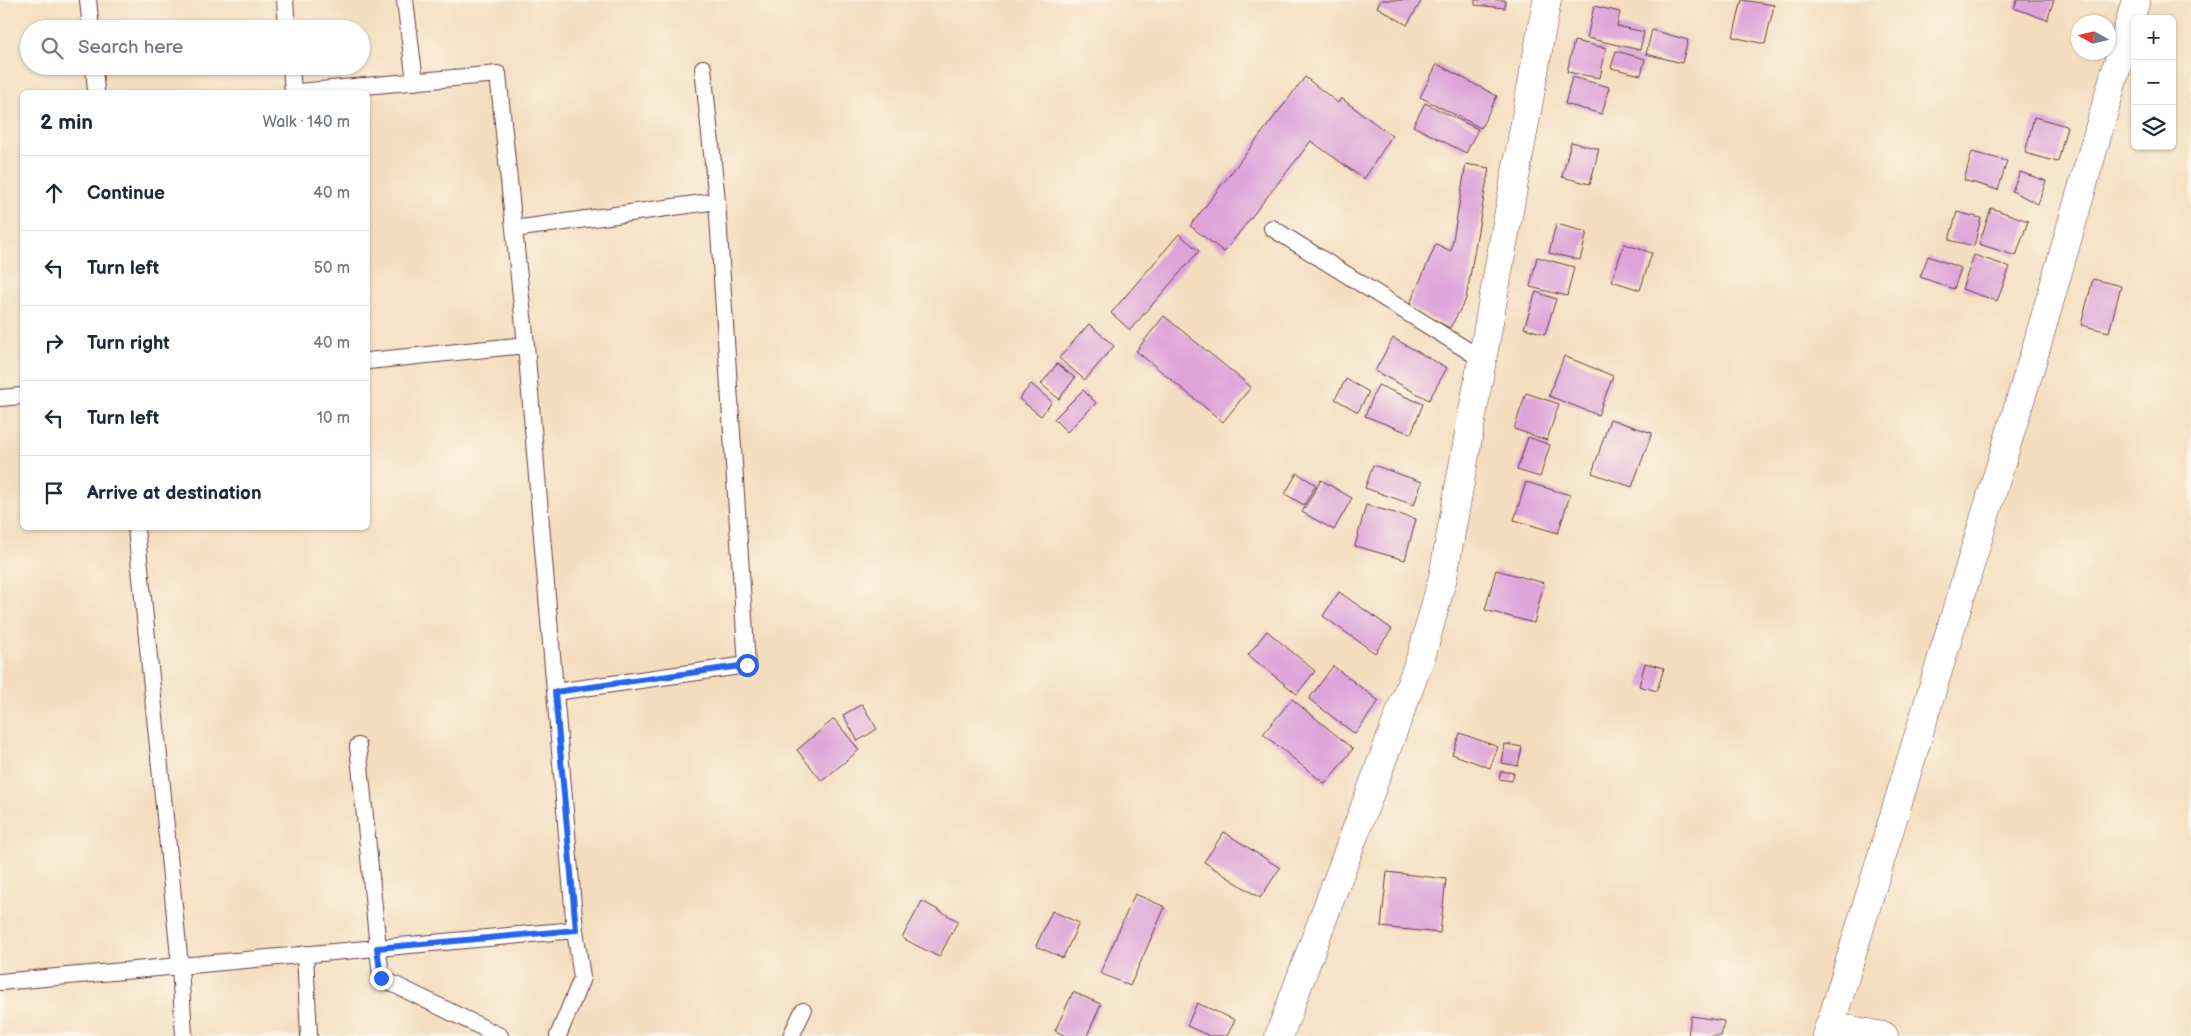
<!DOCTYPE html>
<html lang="en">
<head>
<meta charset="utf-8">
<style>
	:root { --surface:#fff; --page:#f6f6f7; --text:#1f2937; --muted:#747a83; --line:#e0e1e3 }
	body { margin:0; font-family:"Balsamiq Sans",sans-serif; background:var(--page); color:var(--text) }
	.controls { position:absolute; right:15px; top:15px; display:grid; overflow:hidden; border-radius:8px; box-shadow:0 1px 4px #0004 }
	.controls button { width:45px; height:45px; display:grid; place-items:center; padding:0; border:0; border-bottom:1px solid var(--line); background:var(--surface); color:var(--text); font:25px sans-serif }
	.compass { position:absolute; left:2071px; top:15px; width:45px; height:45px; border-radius:50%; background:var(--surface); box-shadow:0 1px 4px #0004; rotate:278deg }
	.stop { position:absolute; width:15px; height:15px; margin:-11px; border:4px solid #2563eb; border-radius:50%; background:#fff }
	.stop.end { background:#2563eb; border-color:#fff; box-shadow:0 1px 5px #0008 }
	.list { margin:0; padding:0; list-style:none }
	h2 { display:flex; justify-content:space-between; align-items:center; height:65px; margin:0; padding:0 20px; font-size:21px }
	h2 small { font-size:16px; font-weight:400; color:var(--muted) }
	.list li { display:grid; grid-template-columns:32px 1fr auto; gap:15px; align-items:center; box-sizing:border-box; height:75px; padding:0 20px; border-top:1px solid var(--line) }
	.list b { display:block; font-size:19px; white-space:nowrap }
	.list em { font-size:16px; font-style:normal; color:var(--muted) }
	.icon { flex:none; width:28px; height:28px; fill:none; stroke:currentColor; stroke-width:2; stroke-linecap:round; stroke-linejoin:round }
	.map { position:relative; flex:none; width:2191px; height:1036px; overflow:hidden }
	.search { position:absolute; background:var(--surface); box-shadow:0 1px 4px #0004; left:20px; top:20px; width:350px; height:55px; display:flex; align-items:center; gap:12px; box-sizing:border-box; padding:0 18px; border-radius:28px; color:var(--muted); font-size:19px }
	.panel { position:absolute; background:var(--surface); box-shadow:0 1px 4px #0004; left:20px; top:90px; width:350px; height:440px; border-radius:8px }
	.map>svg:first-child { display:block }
</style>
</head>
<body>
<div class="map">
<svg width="2191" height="1036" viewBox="0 0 2191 1036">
	<rect width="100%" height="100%" fill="#fcf5e5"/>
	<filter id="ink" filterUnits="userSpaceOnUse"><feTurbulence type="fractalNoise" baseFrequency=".02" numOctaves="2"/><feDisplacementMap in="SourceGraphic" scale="10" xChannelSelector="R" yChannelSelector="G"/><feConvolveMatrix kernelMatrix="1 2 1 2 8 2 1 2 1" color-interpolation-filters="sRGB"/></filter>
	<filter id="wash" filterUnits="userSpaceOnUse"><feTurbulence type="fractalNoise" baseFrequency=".0096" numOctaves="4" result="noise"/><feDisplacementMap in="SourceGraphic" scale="20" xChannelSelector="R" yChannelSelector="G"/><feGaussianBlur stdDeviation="1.12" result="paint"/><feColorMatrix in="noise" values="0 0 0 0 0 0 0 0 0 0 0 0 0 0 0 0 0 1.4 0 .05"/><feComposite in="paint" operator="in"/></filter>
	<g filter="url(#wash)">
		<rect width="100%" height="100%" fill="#f4ddbf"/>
		<g id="blocks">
			<path fill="#dda4da" d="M1381,0h41l-15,25 -30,-18z
				M1475,0h30v8l-30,-3z
				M1742,0l32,5 -9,39 -32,-7z
				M2017,0h37l-7,20 -33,-12z
				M1594,6l26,6 -3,14 27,6 -4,18 -53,-12z
				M1652,30l36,10 -6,23 -36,-9z
				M1574,41l32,7 -6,30 -33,-6z
				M1616,51l29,8 -4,16 -30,-7z
				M1437,64l60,32 -16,32 -61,-31z
				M1305,77l33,26 3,-5 51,38 -28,43 -53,-38 -87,111 -34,-26z
				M1572,77l37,10 -7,27 -37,-10z
				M1425,103l53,26 -12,24 -53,-27z
				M2034,117l33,9 -9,36 -33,-9z
				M1571,142l28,7 -9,35 -28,-7z
				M1972,152l35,9 -9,29 -34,-10z
				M1466,164l23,4 -23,131 -16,29 -41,-22 27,-62 15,7z
				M2020,172l26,9 -8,23 -26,-13z
				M1991,208l37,13 -12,35 -37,-12z
				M1957,212l24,6 -7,28 -25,-6z
				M1556,224l31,8 -7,28 -31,-7z
				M1179,234l20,17 -69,79 -19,-17z
				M1624,244l28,9 -12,37 -28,-9z
				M1974,255l36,12 -13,34 -35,-12z
				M1928,256l33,12 -7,21 -34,-12z
				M1537,257l37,10 -7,29 -37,-9z
				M2093,279l28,7 -12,46 -28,-7z
				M1536,292l20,7 -11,35 -21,-6z
				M1164,316l87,71 -28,35 -87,-71z
				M1089,324l25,22 -29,34 -26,-22z
				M1393,338l54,30 -18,32 -54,-29z
				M1564,356l49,20 -15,39 -49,-19z
				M1057,364l18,14 -16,21 -18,-15z
				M1346,379l23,13 -11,20 -23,-13z
				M1031,384l21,18 -11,14 -22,-17z
				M1378,385l45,19 -12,30 -46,-18z
				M1083,390l13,13 -29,29 -13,-13z
				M1526,393l33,11 -12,36 -33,-11z
				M1610,419l42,14 -20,54 -40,-14z
				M1528,437l22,8 -10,32 -23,-7z
				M1373,465l49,17 -8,23 -49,-17z
				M1297,473l19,12 -12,20 -19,-11z
				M1321,480l31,18 -18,32 -32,-18z
				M1526,482l44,13 -12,38 -44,-13z
				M1366,505l50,14 -11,41 -50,-14z
				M1496,570l48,13 -10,40 -49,-13z
				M1339,592l53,37 -17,24 -52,-37z
				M1267,631l48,40 -18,23 -49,-39z
				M1645,663l19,5 -7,23 -18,-5z
				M1333,666l46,35 -24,33 -46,-35z
				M1292,699l61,50 -28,35 -62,-50z
				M862,704l15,25 -19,12 -15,-26z
				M834,719l25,31 -37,31 -25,-31z
				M1460,733l38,14 -8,21 -38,-14z
				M1505,744l17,3 -4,19 -16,-3z
				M1501,771l13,2 -2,8 -13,-2z
				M1224,832l56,36 -20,30 -56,-36z
				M1387,872l59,7 -6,54 -59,-6z
				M1135,894l30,13 -35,79 -30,-13z
				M922,901l36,20 -19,36 -37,-19z
				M1052,911l27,12 -16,35 -27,-12z
				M1073,992l28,12 -14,32h-21l-11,-5z
				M1197,1003l38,17 -8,16h-17l-23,-10z
				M1691,1016l33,5 -3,15h-33z"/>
		</g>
	</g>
	<g filter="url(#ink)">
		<use href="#blocks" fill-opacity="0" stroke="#643c41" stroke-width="1"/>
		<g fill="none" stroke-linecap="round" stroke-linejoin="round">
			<g stroke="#643c41" stroke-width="18">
				<path id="service" d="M88,0l3,29
					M285,0l2,29
					M405,0l10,82
					M94,66l2,26
					M291,66l2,26
					M298,92l200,-18 28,271
					M1272,228l211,132
					M514,229l203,-28 -14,-133
					M0,398l22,-2
					M136,528l44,438 395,-36 -49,-585 -158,16
					M555,692l192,-27 -30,-464
					M358,746l23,232 119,58
					M305,954l4,82
					M0,982l180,-16 4,70
					M558,1036l24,-58 -7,-48
					M791,1036l12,-25"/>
			</g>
			<g stroke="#643c41" stroke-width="29">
				<path id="minor" d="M1829,1026l55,10
					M1279,1036l143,-382 21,-77 104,-577
					M1827,1036l210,-691 99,-345"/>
			</g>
			<use href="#service" stroke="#fff" stroke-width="16"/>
			<use href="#minor" stroke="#fff" stroke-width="28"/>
		</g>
	</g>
	<g fill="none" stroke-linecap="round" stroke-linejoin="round" filter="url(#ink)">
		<path stroke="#2563eb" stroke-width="6" d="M381,978l-4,-30 199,-18 -21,-238 192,-27"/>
	</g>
</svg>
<div class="controls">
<button>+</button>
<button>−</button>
<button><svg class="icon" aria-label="layers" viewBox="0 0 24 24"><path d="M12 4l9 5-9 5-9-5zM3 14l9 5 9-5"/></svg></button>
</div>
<svg class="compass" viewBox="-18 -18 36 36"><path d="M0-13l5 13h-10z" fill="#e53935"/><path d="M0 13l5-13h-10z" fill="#747a83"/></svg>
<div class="stop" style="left:747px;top:665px"></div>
<div class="stop end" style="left:381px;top:978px"></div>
<div class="search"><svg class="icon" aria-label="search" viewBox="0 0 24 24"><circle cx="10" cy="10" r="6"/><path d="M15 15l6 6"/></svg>Search here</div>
<section class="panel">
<h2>2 min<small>Walk · 140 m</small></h2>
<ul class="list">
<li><svg class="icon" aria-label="ahead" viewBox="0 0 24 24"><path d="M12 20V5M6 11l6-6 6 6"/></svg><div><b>Continue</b></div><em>40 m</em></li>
<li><svg class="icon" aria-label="left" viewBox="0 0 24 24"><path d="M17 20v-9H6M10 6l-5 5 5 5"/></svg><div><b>Turn left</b></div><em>50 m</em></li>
<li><svg class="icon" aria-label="right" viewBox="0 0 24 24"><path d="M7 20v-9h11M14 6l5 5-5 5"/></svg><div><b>Turn right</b></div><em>40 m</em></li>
<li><svg class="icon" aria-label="left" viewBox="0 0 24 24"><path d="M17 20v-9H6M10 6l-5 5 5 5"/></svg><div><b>Turn left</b></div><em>10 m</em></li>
<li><svg class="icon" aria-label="arrive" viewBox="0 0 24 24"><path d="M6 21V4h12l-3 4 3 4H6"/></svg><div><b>Arrive at destination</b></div></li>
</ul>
</section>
</div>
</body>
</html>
